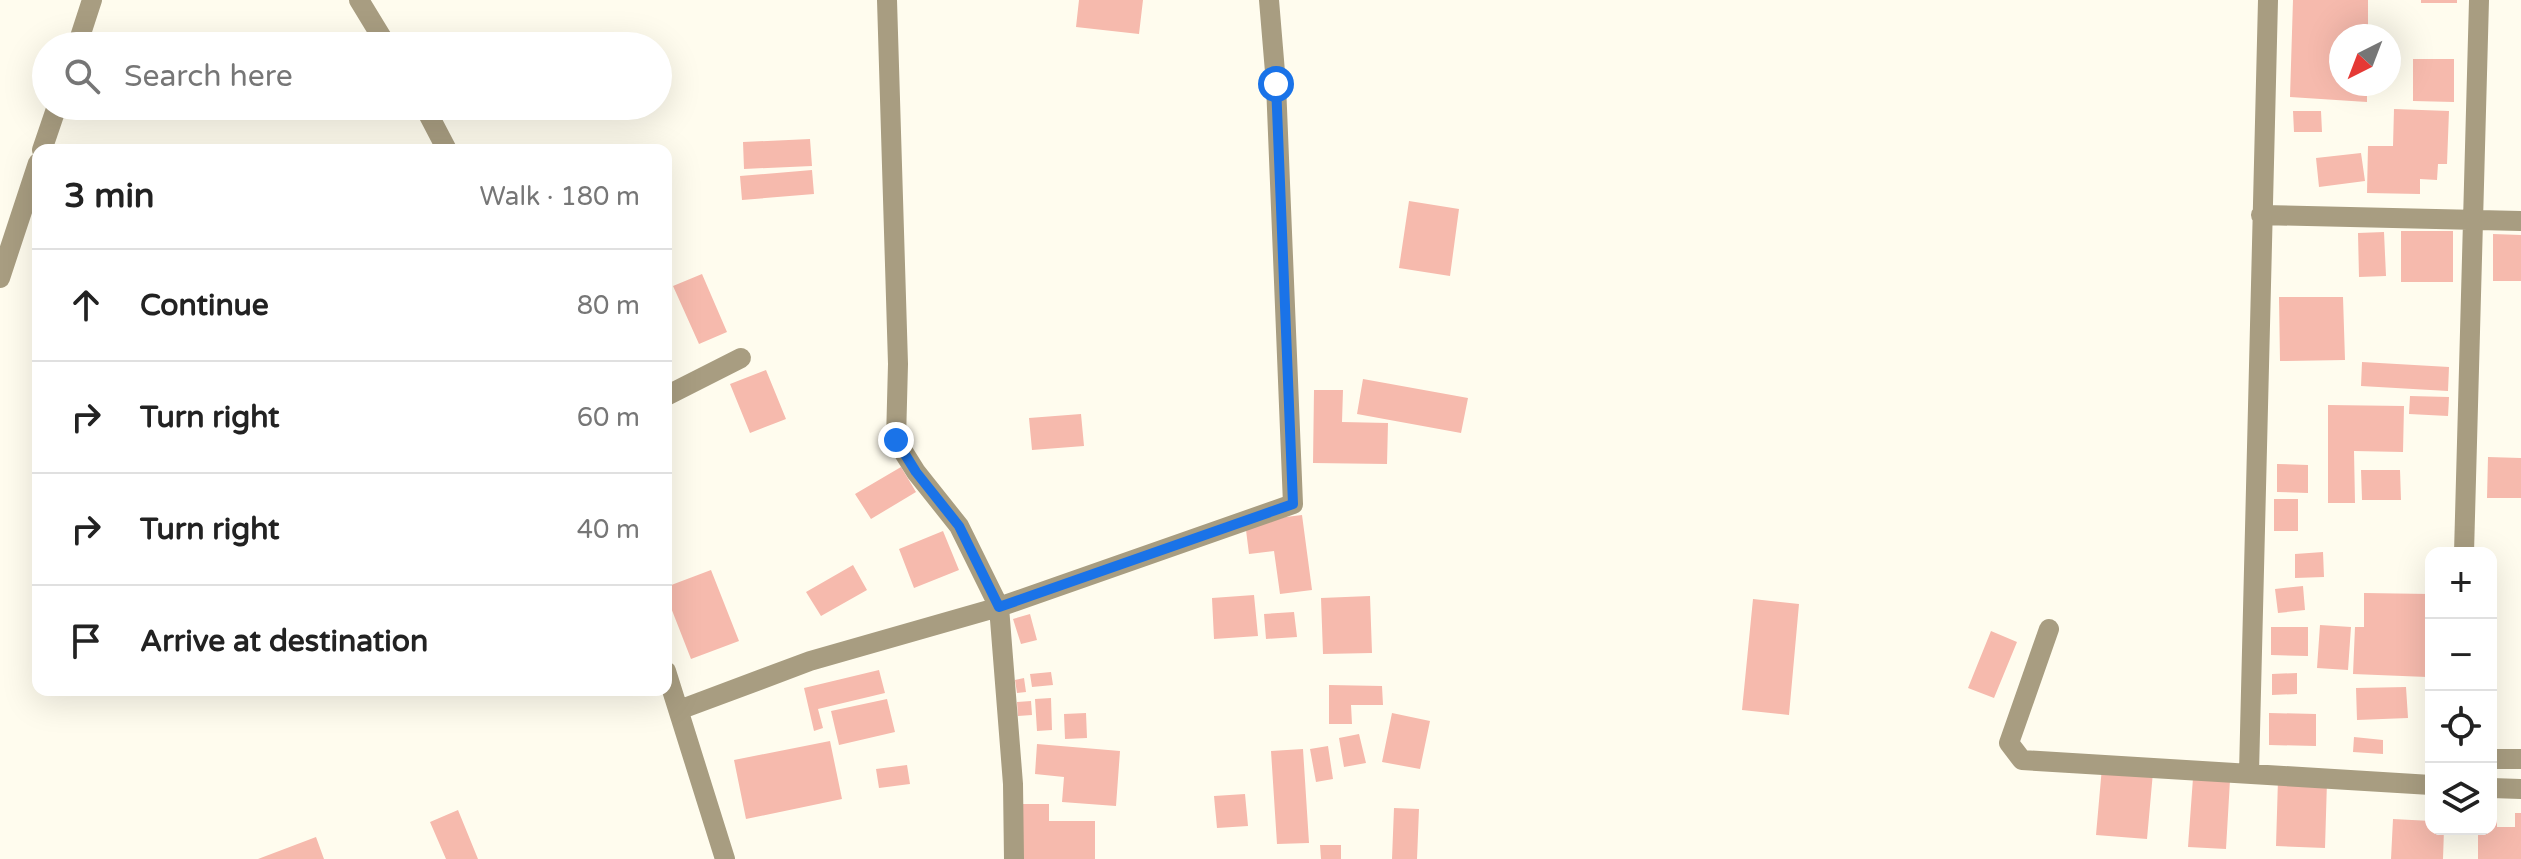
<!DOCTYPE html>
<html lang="en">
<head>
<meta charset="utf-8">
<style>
	:root { --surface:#fff; --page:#f6f6f6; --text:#222; --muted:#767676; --line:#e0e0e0 }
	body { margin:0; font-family:"Varela Round",sans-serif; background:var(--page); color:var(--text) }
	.controls { position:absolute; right:24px; bottom:24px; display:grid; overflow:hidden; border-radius:16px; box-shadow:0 8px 32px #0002 }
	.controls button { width:72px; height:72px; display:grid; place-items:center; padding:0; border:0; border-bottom:2px solid var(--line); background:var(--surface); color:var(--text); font:40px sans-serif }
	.compass { position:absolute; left:2329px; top:24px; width:72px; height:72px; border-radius:50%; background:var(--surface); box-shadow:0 8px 32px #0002; rotate:222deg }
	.stop { position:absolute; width:24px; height:24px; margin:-18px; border:6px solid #1a73e8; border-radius:50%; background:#fff }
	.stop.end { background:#1a73e8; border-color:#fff; box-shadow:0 2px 8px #0008 }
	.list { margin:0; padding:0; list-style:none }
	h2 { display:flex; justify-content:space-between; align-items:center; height:104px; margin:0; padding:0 32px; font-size:34px }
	h2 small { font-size:26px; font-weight:400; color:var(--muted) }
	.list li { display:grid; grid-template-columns:52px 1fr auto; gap:24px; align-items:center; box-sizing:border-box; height:112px; padding:0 32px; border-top:2px solid var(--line) }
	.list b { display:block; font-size:30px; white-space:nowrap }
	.list em { font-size:26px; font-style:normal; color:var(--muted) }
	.icon { flex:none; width:44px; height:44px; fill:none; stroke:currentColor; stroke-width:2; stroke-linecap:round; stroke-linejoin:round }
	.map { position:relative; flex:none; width:2521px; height:859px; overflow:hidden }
	.search { position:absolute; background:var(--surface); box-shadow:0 8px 32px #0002; left:32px; top:32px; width:640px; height:88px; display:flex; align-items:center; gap:20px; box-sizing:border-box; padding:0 28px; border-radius:44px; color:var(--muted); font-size:30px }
	.panel { position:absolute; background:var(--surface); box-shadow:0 8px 32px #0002; left:32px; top:144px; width:640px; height:552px; border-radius:16px }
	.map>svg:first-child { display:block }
</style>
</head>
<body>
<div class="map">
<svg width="2521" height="859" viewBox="0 0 2521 859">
	<rect width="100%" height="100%" fill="#fffcee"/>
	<path fill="#f6baad" d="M1079,0h64l-4,34 -63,-7z
		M2293,0h75v36h-27v48h26v18l-77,-5z
		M2421,0h36v3h-36z
		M2413,59h41v43l-41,-1z
		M2394,109l55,2 -2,53h-9l-1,16 -17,-1v15l-53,-1 1,-47h25z
		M2293,111h28l1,21h-28z
		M810,139l2,27 -68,3 -1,-27z
		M2361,153l4,28 -46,6 -3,-29z
		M812,170l2,24 -72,6 -2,-24z
		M1409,201l50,8 -9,67 -51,-8z
		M2401,231h52v51h-52z
		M2384,232l2,44 -27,1 -1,-44z
		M2493,234l28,1v46h-28z
		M702,274l25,58 -28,12 -26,-58z
		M2279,297h64l2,63 -65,1z
		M2362,362l87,5 -1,24 -87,-5z
		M766,370l20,49 -36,14 -20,-49z
		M1363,379l105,19 -7,35 -104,-19z
		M1314,390h29l-1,32 46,1 -1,41 -74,-1z
		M2410,396l39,1 -1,19 -39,-2z
		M2328,405l76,1 -1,46 -49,-1 1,52h-27z
		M1081,414l3,32 -52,4 -3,-32z
		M2488,457l33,1v40h-34z
		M2277,464l31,1v28l-31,-1z
		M901,467l15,25 -45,27 -16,-25z
		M2361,470h39l1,30h-39z
		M2274,499h24v32h-24z
		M1302,515l10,75 -32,4 -6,-43 -25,3 -4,-32z
		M943,531l16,39 -45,18 -15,-39z
		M2323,552l1,25 -29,1v-24z
		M853,565l14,25 -46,26 -15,-24z
		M711,570l28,71 -48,18 -25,-64v-8z
		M2303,586l2,24 -27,3 -3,-24z
		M2364,593l66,1 -3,83 -74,-3 2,-47h9z
		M1254,595l4,41 -44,3 -2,-41z
		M1370,596l2,57 -49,1 -2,-56z
		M1753,599l46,5 -10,111 -47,-5z
		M1294,612l3,25 -31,2 -2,-25z
		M1030,614l7,26 -16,4 -8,-25z
		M2320,625l31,2 -3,43 -31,-2z
		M2271,627h37v29l-37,-1z
		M1991,631l26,11 -23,56 -26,-10z
		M879,670l6,23 -67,16 5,19 -9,3 -10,-43z
		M1051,672l2,13 -21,2 -2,-13z
		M2297,673v21l-25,1v-21z
		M1024,678l2,14 -9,1 -2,-13z
		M1329,685l53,1 1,19h-32l1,19h-23z
		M2406,687l2,31 -51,2 -1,-32z
		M1051,698l1,32 -15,1 -2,-32z
		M887,699l8,33 -56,13 -8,-34z
		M1031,701l1,14 -14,1 -1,-14z
		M1086,713l1,25 -22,1 -1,-25z
		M1392,713l38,8 -10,48 -38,-7z
		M2269,713l47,1v32l-47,-1z
		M1359,734l7,29 -22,4 -5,-29z
		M2354,737l29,3v14l-30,-2z
		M830,741l12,58 -96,20 -12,-59z
		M1037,744l83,7 -4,55 -54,-4 2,-25 -29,-3z
		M1328,746l5,33 -17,3 -6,-33z
		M1303,749l6,94 -32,1 -6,-93z
		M907,765l3,19 -31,4 -3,-19z
		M2102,767l51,5 -6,67 -51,-4z
		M2193,778l37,2 -4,69 -38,-2z
		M2278,779l49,2 -2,67 -49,-2z
		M1245,794l3,32 -31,2 -3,-32z
		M2491,794h6v33h18v-14h6v46h-43v-30h13z
		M1022,804h27v17h46v38h-73z
		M1394,808l25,1 -2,50h-25z
		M458,810l20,49h-32l-16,-37z
		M2393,819l38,2v8h13l-1,30h-52z
		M316,837l8,22h-66z
		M1320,845h21v14h-20z"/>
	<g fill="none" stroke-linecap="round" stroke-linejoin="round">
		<path stroke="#a89d81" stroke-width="20" d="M666,396l75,-38"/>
		<path stroke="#a89d81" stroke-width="20" d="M359,0l28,46
			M887,0l11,364 -2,76 20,32 43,54 40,81 14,177 1,75
			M77,46l15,-46
			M424,106l23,44
			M42,150l15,-44
			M2261,215l260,6
			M0,278l38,-115
			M2464,553l15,-553
			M2049,629l-40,114 13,17 409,25
			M666,671l59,188
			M679,710l131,-49 189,-54 294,-103 -17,-420 -7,-84
			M2491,759h30
			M2249,773l19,-773
			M2491,788l30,1"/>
	</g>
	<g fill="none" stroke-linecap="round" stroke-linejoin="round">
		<path stroke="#1a73e8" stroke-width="10" d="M896,440l20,32 43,54 40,81 294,-103 -17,-420"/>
	</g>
</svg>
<div class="controls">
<button>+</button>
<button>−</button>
<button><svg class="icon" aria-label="locate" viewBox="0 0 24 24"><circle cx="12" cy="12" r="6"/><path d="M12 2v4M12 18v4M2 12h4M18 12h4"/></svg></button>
<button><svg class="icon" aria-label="layers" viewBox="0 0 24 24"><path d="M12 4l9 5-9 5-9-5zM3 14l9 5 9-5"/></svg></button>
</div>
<svg class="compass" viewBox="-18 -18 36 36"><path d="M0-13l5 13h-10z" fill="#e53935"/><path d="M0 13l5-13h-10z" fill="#767676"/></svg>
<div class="stop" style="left:1276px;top:84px"></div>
<div class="stop end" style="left:896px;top:440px"></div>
<div class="search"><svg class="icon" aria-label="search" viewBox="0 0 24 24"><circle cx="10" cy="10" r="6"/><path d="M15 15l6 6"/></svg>Search here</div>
<section class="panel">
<h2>3 min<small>Walk · 180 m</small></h2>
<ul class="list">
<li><svg class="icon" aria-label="ahead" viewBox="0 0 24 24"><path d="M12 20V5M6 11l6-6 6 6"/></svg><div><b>Continue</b></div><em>80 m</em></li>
<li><svg class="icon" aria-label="right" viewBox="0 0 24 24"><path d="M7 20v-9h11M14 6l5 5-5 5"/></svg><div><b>Turn right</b></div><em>60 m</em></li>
<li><svg class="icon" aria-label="right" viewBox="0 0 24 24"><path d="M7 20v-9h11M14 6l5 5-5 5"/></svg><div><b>Turn right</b></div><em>40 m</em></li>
<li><svg class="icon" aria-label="arrive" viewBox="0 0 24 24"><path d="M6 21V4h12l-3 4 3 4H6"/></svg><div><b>Arrive at destination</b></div></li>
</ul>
</section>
</div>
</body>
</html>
